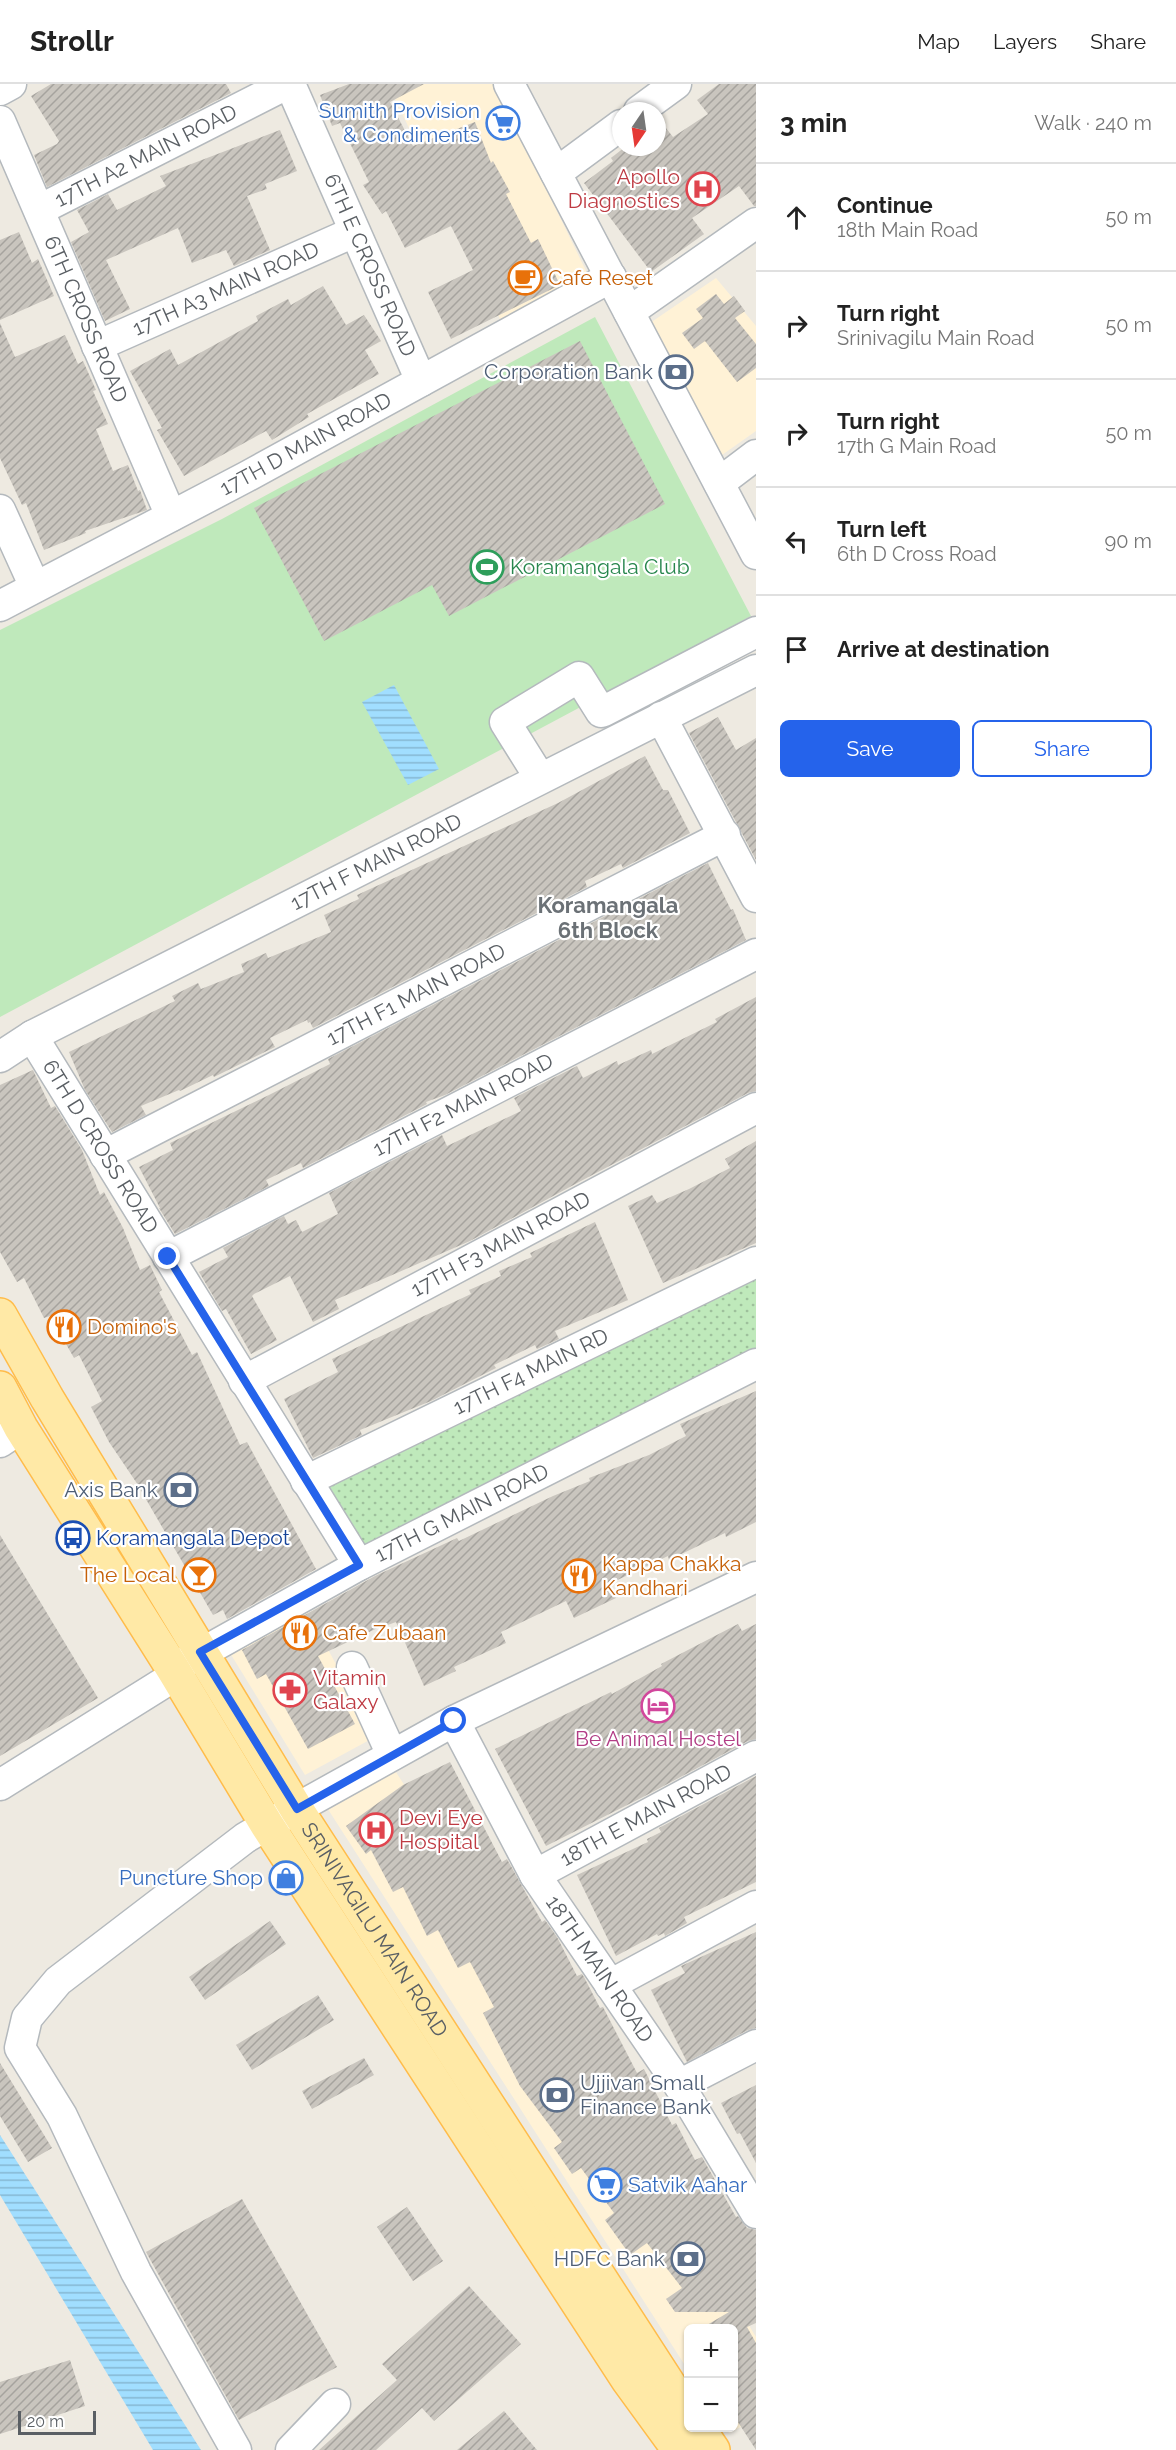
<!DOCTYPE html>
<html lang="en">
<head>
<meta charset="utf-8">
<style>
	:root { --surface:#fff; --page:#f2f2f2; --text:#222; --muted:#767676; --line:#e0e0e0; --accent:#2563eb }
	body { margin:0; font-family:Raleway,sans-serif; background:var(--page); color:var(--text) }
	.controls { position:absolute; right:18px; bottom:18px; display:grid; overflow:hidden; border-radius:9px; box-shadow:0 2px 4px #0004 }
	.controls button { width:54px; height:54px; display:grid; place-items:center; padding:0; border:0; border-bottom:2px solid var(--line); background:var(--surface); color:var(--text); font:30px sans-serif }
	.compass { position:absolute; left:612px; top:18px; width:54px; height:54px; border-radius:50%; background:var(--surface); box-shadow:0 2px 4px #0004; rotate:193deg }
	.scale { position:absolute; left:18px; bottom:15px; width:78px; box-sizing:border-box; padding-left:6px; border:3px solid #5a5f64; border-top:0; font-size:16px; line-height:21px; white-space:nowrap; color:#5a5f64; -webkit-text-stroke:4px #fff; paint-order:stroke }
	.stop { position:absolute; width:18px; height:18px; margin:-14px; border:4px solid #2563eb; border-radius:50%; background:#fff }
	.stop.end { background:#2563eb; border-color:#fff; box-shadow:0 2px 6px #0008 }
	.list { margin:0; padding:0; list-style:none }
	h2 { display:flex; justify-content:space-between; align-items:center; height:78px; margin:0; padding:0 24px; font-size:26px }
	h2 small { font-size:20px; font-weight:400; color:var(--muted) }
	.list li { display:grid; grid-template-columns:39px 1fr auto; gap:18px; align-items:center; box-sizing:border-box; height:108px; padding:0 24px; border-top:2px solid var(--line) }
	.list b { display:block; font-size:22px; white-space:nowrap }
	.list p { margin:0; font-size:20px; white-space:nowrap; color:var(--muted) }
	.list em { font-size:20px; font-style:normal; color:var(--muted) }
	.actions { display:flex; gap:12px; padding:18px 24px }
	.actions a { flex:1; padding:14px 0; border:2px solid var(--accent); border-radius:9px; text-align:center; font-size:21px; color:var(--accent) }
	.actions .main { background:var(--accent); color:#fff }
	.icon { flex:none; width:33px; height:33px; fill:none; stroke:currentColor; stroke-width:2; stroke-linecap:round; stroke-linejoin:round }
	.map { position:relative; flex:none; width:756px; height:2366px; overflow:hidden }
	header { display:flex; align-items:center; gap:36px; box-sizing:border-box; height:84px; padding:0 30px; background:var(--surface); border-bottom:2px solid var(--line) }
	header strong { font-size:28px }
	nav { display:flex; gap:33px; margin-inline-start:auto; font-size:21px }
	main { display:flex }
	aside { flex:1; background:var(--surface) }
	.map>svg:first-child { display:block }
</style>
</head>
<body>
<header>
<strong>Strollr</strong>
<nav><a>Map</a><a>Layers</a><a>Share</a></nav>
</header>
<main>
<div class="map">
<svg width="756" height="2366" viewBox="0 0 756 2366">
	<defs>
		<pattern id="garden-dots" width="8" height="8" patternUnits="userSpaceOnUse" patternTransform="scale(1.5)"><rect width="8" height="8" fill="#bfe9bb"/><path d="M2 2h.1M6 6h.1" fill="none" stroke="#9ec09c" stroke-width="1.8" stroke-linecap="round"/></pattern>
		<pattern id="water-rules" width="6" height="5" patternUnits="userSpaceOnUse" patternTransform="scale(1.5)"><rect width="6" height="5" fill="#a1deff"/><path d="M0 2.5h6" fill="none" stroke="#86b7d2"/></pattern>
		<pattern id="building-hatch" width="6" height="6" patternUnits="userSpaceOnUse" patternTransform="scale(1.5)"><rect width="6" height="6" fill="#c9c5be"/><path d="M-1 1l2-2M0 6l6-6M5 7l2-2" fill="none" stroke="#a6a39e"/></pattern>
	</defs>
	<rect width="100%" height="100%" fill="#eeeae1"/>
	<path fill="#fff2d6" d="M388,0h107l94,193 -89,42z
		M716,194l40,48v105l-34,24 -72,-132z
		M301,1515l74,138 -70,38 -83,-135z
		M394,1685l302,469 60,99v82l-27,14 -4,-5h9v-100h-46v42l-364,-567z"/>
	<path fill="#bfe9bb" d="M595,233l156,299 -751,401v-387l222,-111z"/>
	<path fill="url(#garden-dots)" d="M756,1188v78l-396,200 -32,-62z"/>
	<path fill="url(#water-rules)" d="M394,601l45,84 -31,16 -46,-83z
		M0,2051l201,315h-48l-153,-255z"/>
	<path fill="url(#building-hatch)" d="M51,0h175l5,9 -184,94 -13,-32 23,-11 2,-3 -28,-45z
		M349,0h75l-34,18 23,44 62,-24 16,41 2,-2 17,31 -4,2 25,49 7,-4 22,46 -109,54 -23,-47 45,-22 -22,-44 -46,22 -19,-37 -4,3 -19,-29 6,-3 -29,-59 -8,3 -12,-31z
		M719,0h37v122h-2l-15,-20 -47,32 12,16 -53,38 -67,-89 29,-22 -2,-3 14,-11h32l1,-29 15,19 35,-23 -11,-14z
		M280,46l17,41 -32,13 2,5 -20,7 23,54 -36,16 -8,-16 -34,13 -14,-35 -72,32 24,49 -25,12 -34,-79 18,-10 -12,-22 31,-16 9,16 49,-24 -6,-10z
		M19,148l13,31 6,-4 16,37 -54,24v-80z
		M323,202l23,39 18,-10 17,26 -16,9 14,24 -72,40 2,3 -37,23 -6,-9 -82,45 -27,-46 5,-2 -32,-57 40,-22 8,16 80,-44 -2,-5 32,-17 3,6z
		M716,210l8,10 10,-8 11,15 -10,7 21,26v24l-19,14 -32,-41 -11,8 -12,-16 21,-15 -7,-9z
		M0,239l15,34 50,-22 13,29 5,-3 13,29 -3,1 15,33 -12,5 17,42 15,-6 10,26 2,-1 7,20 -62,21 1,2 -42,17 -18,-47 -4,2 -22,-47z
		M580,257l85,163 -216,112 -17,-31 -108,56 -70,-133z
		M718,633l18,33 20,-12v122l-67,-127z
		M645,672l18,34h5l22,43 -67,35 -2,-4 -36,17 2,6 -274,141 -3,-6 -2,1 -1,-3 -37,18 5,9 -61,30 -1,-2 -33,16 -1,-1 -38,16 5,9 -34,17 -27,-42 -16,-38 106,-51 -3,-5 26,-13 3,6 43,-17 -3,-8 25,-11 2,5 63,-26 -7,-17 35,-16 -2,-4 201,-92z
		M708,779l23,47 2,-1 13,31 -301,155 -19,7 1,2 -124,64 -2,-5 -35,17 3,6 -94,48 -16,-26h1l-21,-41 34,-17 -3,-7 97,-47 63,-32 -2,-5z
		M756,913v94l-8,2 -169,89 -109,59 -135,59 4,9 -26,13 -23,-46 -36,18 -2,2 25,44 -26,14 -25,-45 -4,2 -23,-39 29,-15 -5,-9 61,-32 4,8 8,-4 6,12 36,-18 -9,-21 113,-58 5,11 74,-35 -7,-13 63,-32 6,12 34,-17 1,4 33,-15 1,4 65,-32 -2,-3z
		M33,986l18,38 4,-2 27,44 18,45 4,-3 19,36 17,42 10,-5 12,25 -3,2 33,63 5,-3 43,93 7,-3 69,127 -89,50 -4,-9 -10,5 -77,-133 -27,-40 -18,-35 11,-6 -23,-46 -5,3 -24,-42 -6,2 -20,-40 -7,4 -17,-30v-167z
		M756,1057v102l-93,40 -35,-77 24,-11 5,8 32,-14 41,-21 -5,-9z
		M595,1138l33,78 -73,31 4,8 -22,10 -2,-4 -41,20 2,3 -65,33 -71,29 2,5 -49,23 -29,-59 54,-27 -6,-13 139,-65 -2,-4 32,-14 -2,-5 33,-14 -2,-4z
		M756,1307v131l-30,15 -1,-4 -56,27 -1,-4 -59,28 7,14 -42,20 -8,-17 -65,31 5,11 -52,24 2,4 -32,15 -28,-64 -11,4 -1,-1 -66,31 37,68 -47,25 -42,-75 -9,5 -15,-29 133,-74 82,-38 2,3 94,-45 37,-15 -1,-3 60,-23 37,-19 -6,-12z
		M0,1451l98,163 -98,58z
		M738,1540l4,7 14,-7v115l-8,2 -105,56 -97,49 -51,-97 116,-57 1,2 50,-28 -1,-2z
		M450,1678l52,100 5,-3 35,63 3,-2 12,17 20,39 5,-2 2,3 16,31 3,-1 34,66 7,-4 28,56 4,-2 19,37 7,-3 34,60 2,-1 9,12 9,2v93l-9,4 9,16v107l-22,-34v-88h-32l27,-16h-54l-9,-13 16,-11 -35,-45 -17,12 -25,-35 9,-7 -33,-45 -9,6 -18,-26 8,-6 -42,-56 -37,-73 11,-6 -24,-45 -12,6 -20,-38 -11,6 -24,-49 -10,5 -22,-42 -5,4 -20,-28 57,-41z
		M756,1692v106l-72,35 3,6 -22,13 -1,-3 -6,3 -1,-2 -41,22 -39,-81 71,-33 -1,-3 14,-7 -2,-4z
		M270,1837l16,23 -81,56 -16,-23z
		M756,1848v96l-8,2 -61,32 -36,-72 34,-17 -4,-7z
		M318,1911l16,25 -82,50 -16,-25z
		M364,1974l10,17 -62,34 -10,-18z
		M0,1979l52,85 -24,14 -28,-46z
		M756,2001v78l-16,-30 -3,1 -16,-31z
		M242,2115l95,168 -98,53 -93,-168z
		M407,2123l36,54 -30,20 -36,-54z
		M469,2202l52,58 -87,77 -12,-13 -46,42h-57l78,-70 -15,-16z
		M70,2276l15,46 -85,28v-52z
		M504,2327l33,39h-80z"/>
	<g fill="none" stroke-linecap="round" stroke-linejoin="round">
		<g stroke="#b4b9bd" stroke-width="33">
			<g id="minor">
				<path id="s1" d="M290,0l131,297"/>
				<path d="M509,0l247,470"/>
				<path d="M0,6l11,-6"/>
				<path d="M639,27l37,-27"/>
				<path id="s2" d="M0,37l171,395"/>
				<path d="M556,89l65,-48"/>
				<path id="s3" d="M39,126l248,-126"/>
				<path d="M629,228l127,-89"/>
				<path id="s4" d="M97,262l257,-114"/>
				<path d="M719,399l37,-28"/>
				<path d="M0,426l35,77"/>
				<path id="s5" d="M0,522l246,-129 365,-200"/>
				<path d="M661,633l95,180"/>
				<path d="M540,694l-35,-56 74,-45 22,35 3,-1 152,-79"/>
				<path id="s6" d="M32,952l327,529"/>
				<path id="s7" d="M0,973l32,-21 724,-366"/>
				<path id="s8" d="M105,1071l620,-320"/>
				<path id="s9" d="M168,1173l588,-303"/>
				<path id="s10" d="M244,1297l512,-273"/>
				<path d="M0,1358l21,-14"/>
				<path id="s11" d="M306,1397l450,-219"/>
				<path id="s12" d="M182,1580l177,-99 397,-201"/>
				<path d="M352,1583l40,88"/>
				<path id="s13" d="M454,1637l81,154 144,210 77,128"/>
				<path d="M0,1701l176,-110"/>
				<path id="s14" d="M535,1791l221,-119"/>
				<path d="M610,1901l146,-79"/>
				<path d="M679,2001l77,-40"/>
				<path d="M236,2366l-100,-178 -74,-156 -42,-68 7,-30 31,-37 187,-143 22,-13 187,-104 302,-144"/>
				<path d="M291,2366l44,-46"/>
			</g>
		</g>
		<g stroke="#ffbc4a" stroke-width="36">
			<g id="major">
				<path id="s15" d="M0,1231l47,83 250,412 391,604"/>
				<path d="M0,1304l21,40 152,241 94,156 361,555 51,70"/>
				<path d="M698,2344l15,22"/>
			</g>
		</g>
		<use href="#minor" stroke="#fff" stroke-width="30"/>
		<use href="#major" stroke="#ffe9a6" stroke-width="33"/>
	</g>
	<g fill="none" stroke-linecap="round" stroke-linejoin="round">
		<path stroke="#2563eb" stroke-width="8" d="M168,1173l191,308 -159,87 97,157 157,-88"/>
	</g>
	<defs>
		<g id="supermarket-ring" transform="scale(1.725)"><circle r="9.5" fill="#fff" stroke="#3f7fe0" stroke-width="1.5"/><path d="M-6-5.5h2.5l.6 2H6L4.5 2H-2.5L-4.4-4H-6ZM-1.5 3.2a1.3 1.3 0 1 0 .1 0ZM3 3.2a1.3 1.3 0 1 0 .1 0Z" fill="#3f7fe0"/></g>
		<g id="hospital-ring" transform="scale(1.725)"><circle r="9.5" fill="#fff" stroke="#e0444e" stroke-width="1.5"/><path d="M-5-5h3v3.5h4V-5h3V5h-3V1.5h-4V5h-3Z" fill="#e0444e"/></g>
		<g id="cafe-ring" transform="scale(1.725)"><circle r="9.5" fill="#fff" stroke="#e8710a" stroke-width="1.5"/><path d="M-5.5-4.5H6V0H3Q3 3.5 0 3.5H-2.5Q-5.5 3.5-5.5 0ZM3-3.2v2h1.7v-2ZM-6 4.5H4V6H-6Z" fill="#e8710a"/></g>
		<g id="bank-ring" transform="scale(1.725)"><circle r="9.5" fill="#fff" stroke="#5c6f8a" stroke-width="1.5"/><path d="M-6-4H6V4H-6ZM0-2.3a2.3 2.3 0 1 0 0 4.6a2.3 2.3 0 1 0 0-4.6Z" fill="#5c6f8a"/></g>
		<g id="stadium-ring" transform="scale(1.725)"><circle r="9.5" fill="#fff" stroke="#2e9e5b" stroke-width="1.5"/><path d="M0-5a6.5 5 0 1 0 0 10a6.5 5 0 1 0 0-10ZM-3.5-1.8h7v3.6h-7Z" fill="#2e9e5b"/></g>
		<g id="restaurant-ring" transform="scale(1.725)"><circle r="9.5" fill="#fff" stroke="#e8710a" stroke-width="1.5"/><path d="M-5-6h1v4h1v-4h1v4h1v-4h1v5L-1.5 .5V6h-2V.5L-5-1ZM5-6V6H3V1.5H1.5Q1.5-4 5-6Z" fill="#e8710a"/></g>
		<g id="bus-ring" transform="scale(1.725)"><circle r="9.5" fill="#fff" stroke="#1a4fb4" stroke-width="1.5"/><path d="M-5-6H5V4H4V6H2V4H-2V6H-4V4H-5ZM-3.5-4V0h7V-4ZM-3.5 1.2v1.5H-2V1.2ZM2 1.2v1.5H3.5V1.2Z" fill="#1a4fb4"/></g>
		<g id="bar-ring" transform="scale(1.725)"><circle r="9.5" fill="#fff" stroke="#e8710a" stroke-width="1.5"/><path d="M-6-5H6L.8 .8V4.5H3.5V6h-7V4.5H-.8V.8Z" fill="#e8710a"/></g>
		<g id="pharmacy-ring" transform="scale(1.725)"><circle r="9.5" fill="#fff" stroke="#e0444e" stroke-width="1.5"/><path d="M-2-6h4v4h4v4h-4v4h-4v-4h-4v-4h4Z" fill="#e0444e"/></g>
		<g id="hotel-ring" transform="scale(1.725)"><circle r="9.5" fill="#fff" stroke="#d1479c" stroke-width="1.5"/><path d="M-6-4.5h1.5V1H6V5H4.5V3h-9V5H-6ZM-4 0a1.8 1.8 0 1 1 3.6 0ZM.5 0V-2.5h3Q6-2.5 6 0Z" fill="#d1479c"/></g>
		<g id="shop-ring" transform="scale(1.725)"><circle r="9.5" fill="#fff" stroke="#3f7fe0" stroke-width="1.5"/><path d="M-5-2.5h2.3a2.7 3.5 0 0 1 5.4 0H5L5.5 6h-11ZM-1.5-2.5h3a1.5 2.3 0 0 0-3 0Z" fill="#3f7fe0"/></g>
	</defs>
	<g fill-rule="evenodd">
		<use href="#supermarket-ring" x="503" y="39"/>
		<use href="#hospital-ring" x="703" y="105"/>
		<use href="#cafe-ring" x="525" y="194"/>
		<use href="#bank-ring" x="676" y="288"/>
		<use href="#stadium-ring" x="487" y="483"/>
		<use href="#restaurant-ring" x="64" y="1243"/>
		<use href="#bank-ring" x="181" y="1406"/>
		<use href="#bus-ring" x="73" y="1454"/>
		<use href="#bar-ring" x="199" y="1491"/>
		<use href="#restaurant-ring" x="579" y="1492"/>
		<use href="#restaurant-ring" x="300" y="1549"/>
		<use href="#pharmacy-ring" x="290" y="1606"/>
		<use href="#hotel-ring" x="658" y="1622"/>
		<use href="#hospital-ring" x="376" y="1746"/>
		<use href="#shop-ring" x="286" y="1794"/>
		<use href="#bank-ring" x="557" y="2011"/>
		<use href="#supermarket-ring" x="605" y="2101"/>
		<use href="#bank-ring" x="688" y="2175"/>
	</g>
	<g text-anchor="middle" stroke-width="4.5" stroke-linejoin="round" paint-order="stroke">
		<g font-size="21" fill="#366cbe" stroke="#fff" text-anchor="end">
			<text x="480" y="34">Sumith Provision<tspan x="480" dy="24">&amp; Condiments</tspan></text>
			<text x="263" y="1801">Puncture Shop</text>
			<text x="628" y="2108" text-anchor="start">Satvik Aahar</text>
		</g>
		<g font-size="21" fill="#5a5f64" stroke="#fff">
			<text dy="7" stroke="none"><textPath href="#s3" startOffset="120">17TH A2 MAIN ROAD</textPath></text>
			<text dy="7" stroke="none"><textPath href="#s1" startOffset="198">6TH E CROSS ROAD</textPath></text>
			<text dy="7" stroke="none"><textPath href="#s4" startOffset="141">17TH A3 MAIN ROAD</textPath></text>
			<text dy="7" stroke="none"><textPath href="#s2" startOffset="216">6TH CROSS ROAD</textPath></text>
			<text dy="7" stroke="none"><textPath href="#s5" startOffset="346">17TH D MAIN ROAD</textPath></text>
			<text dy="7" stroke="none"><textPath href="#s7" startOffset="424">17TH F MAIN ROAD</textPath></text>
			<text dy="7" stroke="none"><textPath href="#s8" startOffset="350">17TH F1 MAIN ROAD</textPath></text>
			<text dy="7" stroke="none"><textPath href="#s9" startOffset="332">17TH F2 MAIN ROAD</textPath></text>
			<text dy="7" stroke="none"><textPath href="#s6" startOffset="130">6TH D CROSS ROAD</textPath></text>
			<text dy="7" stroke="none"><textPath href="#s10" startOffset="291">17TH F3 MAIN ROAD</textPath></text>
			<text dy="7" stroke="none"><textPath href="#s11" startOffset="250">17TH F4 MAIN RD</textPath></text>
			<text dy="7" stroke="none"><textPath href="#s12" startOffset="318">17TH G MAIN ROAD</textPath></text>
			<text dy="7" stroke="none"><textPath href="#s14" startOffset="126">18TH E MAIN ROAD</textPath></text>
			<text dy="7" stroke="none"><textPath href="#s15" startOffset="720">SRINIVAGILU MAIN ROAD</textPath></text>
			<text dy="7" stroke="none"><textPath href="#s13" startOffset="288">18TH MAIN ROAD</textPath></text>
		</g>
		<g font-size="21" fill="#be3a42" stroke="#fff" text-anchor="start">
			<text x="680" y="100" text-anchor="end">Apollo<tspan x="680" dy="24">Diagnostics</tspan></text>
			<text x="313" y="1601">Vitamin<tspan x="313" dy="24">Galaxy</tspan></text>
			<text x="399" y="1741">Devi Eye<tspan x="399" dy="24">Hospital</tspan></text>
		</g>
		<g font-size="21" fill="#c56008" stroke="#fff" text-anchor="start">
			<text x="548" y="201">Cafe Reset</text>
			<text x="87" y="1250">Domino's</text>
			<text x="602" y="1487">Kappa Chakka<tspan x="602" dy="24">Kandhari</tspan></text>
			<text x="176" y="1498" text-anchor="end">The Local</text>
			<text x="323" y="1556">Cafe Zubaan</text>
		</g>
		<g font-size="21" fill="#4e5e75" stroke="#fff" text-anchor="end">
			<text x="653" y="295">Corporation Bank</text>
			<text x="158" y="1413">Axis Bank</text>
			<text x="580" y="2006" text-anchor="start">Ujjivan Small<tspan x="580" dy="24">Finance Bank</tspan></text>
			<text x="665" y="2182">HDFC Bank</text>
		</g>
		<g font-size="21" fill="#27864d" stroke="#fff" text-anchor="start">
			<text x="510" y="490">Koramangala Club</text>
		</g>
		<g font-size="21" fill="#164399" stroke="#fff" text-anchor="start">
			<text x="96" y="1461">Koramangala Depot</text>
		</g>
		<g font-size="21" fill="#b23c85" stroke="#fff">
			<text x="658" y="1662">Be Animal Hostel</text>
		</g>
		<g font-size="22" font-weight="bold" fill="#6b7176" stroke="#fff">
			<text x="608" y="829">Koramangala<tspan x="608" dy="25">6th Block</tspan></text>
		</g>
	</g>
</svg>
<div class="controls">
<button>+</button>
<button>−</button>
</div>
<svg class="compass" viewBox="-18 -18 36 36"><path d="M0-13l5 13h-10z" fill="#e53935"/><path d="M0 13l5-13h-10z" fill="#767676"/></svg>
<div class="scale">20 m</div>
<div class="stop" style="left:454px;top:1637px"></div>
<div class="stop end" style="left:168px;top:1173px"></div>
</div>
<aside>
<h2>3 min<small>Walk · 240 m</small></h2>
<ul class="list">
<li><svg class="icon" aria-label="ahead" viewBox="0 0 24 24"><path d="M12 20V5M6 11l6-6 6 6"/></svg><div><b>Continue</b><p>18th Main Road</p></div><em>50 m</em></li>
<li><svg class="icon" aria-label="right" viewBox="0 0 24 24"><path d="M7 20v-9h11M14 6l5 5-5 5"/></svg><div><b>Turn right</b><p>Srinivagilu Main Road</p></div><em>50 m</em></li>
<li><svg class="icon" aria-label="right" viewBox="0 0 24 24"><path d="M7 20v-9h11M14 6l5 5-5 5"/></svg><div><b>Turn right</b><p>17th G Main Road</p></div><em>50 m</em></li>
<li><svg class="icon" aria-label="left" viewBox="0 0 24 24"><path d="M17 20v-9H6M10 6l-5 5 5 5"/></svg><div><b>Turn left</b><p>6th D Cross Road</p></div><em>90 m</em></li>
<li><svg class="icon" aria-label="arrive" viewBox="0 0 24 24"><path d="M6 21V4h12l-3 4 3 4H6"/></svg><div><b>Arrive at destination</b></div></li>
</ul>
<div class="actions"><a class="main">Save</a><a>Share</a></div>
</aside>
</main>
</body>
</html>
